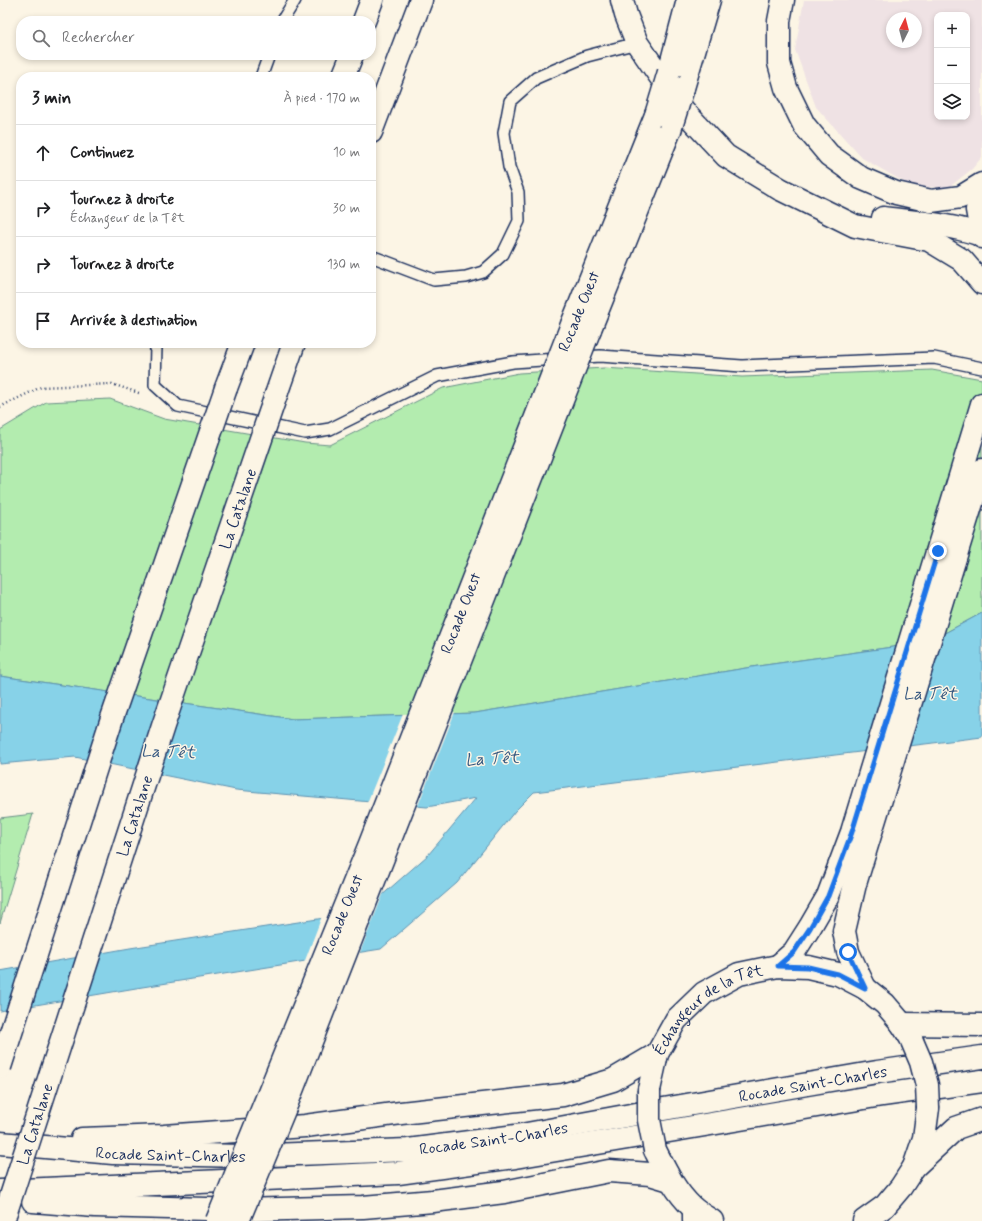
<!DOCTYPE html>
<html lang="fr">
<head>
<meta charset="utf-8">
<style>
	:root { --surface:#fff; --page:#f6f6f6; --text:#202124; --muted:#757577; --line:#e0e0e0 }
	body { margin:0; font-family:Mynerve,sans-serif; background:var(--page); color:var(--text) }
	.controls { position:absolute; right:12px; top:12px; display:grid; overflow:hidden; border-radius:8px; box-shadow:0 2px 6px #0003 }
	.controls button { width:36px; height:36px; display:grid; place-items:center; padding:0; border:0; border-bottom:1px solid var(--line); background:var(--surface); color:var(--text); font:20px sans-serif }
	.compass { position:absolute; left:886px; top:12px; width:36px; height:36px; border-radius:50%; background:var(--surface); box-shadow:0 2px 6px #0003; rotate:6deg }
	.stop { position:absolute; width:12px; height:12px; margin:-9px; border:3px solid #1a73e8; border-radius:50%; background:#fff }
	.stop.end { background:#1a73e8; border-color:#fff; box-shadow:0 1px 4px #0008 }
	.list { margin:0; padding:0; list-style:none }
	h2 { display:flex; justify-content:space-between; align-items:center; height:52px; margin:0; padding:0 16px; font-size:17px }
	h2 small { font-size:13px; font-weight:400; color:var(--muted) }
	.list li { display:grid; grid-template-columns:26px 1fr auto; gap:12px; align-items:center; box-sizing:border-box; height:56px; padding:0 16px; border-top:1px solid var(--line) }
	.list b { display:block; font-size:15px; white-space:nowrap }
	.list p { margin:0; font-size:13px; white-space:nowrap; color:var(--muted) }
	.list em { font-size:13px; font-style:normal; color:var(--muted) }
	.icon { flex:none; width:22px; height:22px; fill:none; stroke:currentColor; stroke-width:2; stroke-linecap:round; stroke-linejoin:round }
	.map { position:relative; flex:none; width:982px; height:1221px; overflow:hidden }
	.search { position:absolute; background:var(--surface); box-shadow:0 2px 6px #0003; left:16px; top:16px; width:360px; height:44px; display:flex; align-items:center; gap:10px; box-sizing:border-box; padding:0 14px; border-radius:16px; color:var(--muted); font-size:15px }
	.panel { position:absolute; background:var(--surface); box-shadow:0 2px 6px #0003; left:16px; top:72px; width:360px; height:276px; border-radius:16px }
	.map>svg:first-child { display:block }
</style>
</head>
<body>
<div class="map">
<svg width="982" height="1221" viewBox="0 0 982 1221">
	<rect width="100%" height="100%" fill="#fcf5e5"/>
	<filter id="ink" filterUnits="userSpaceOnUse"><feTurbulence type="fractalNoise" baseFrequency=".025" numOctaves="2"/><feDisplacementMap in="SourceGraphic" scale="8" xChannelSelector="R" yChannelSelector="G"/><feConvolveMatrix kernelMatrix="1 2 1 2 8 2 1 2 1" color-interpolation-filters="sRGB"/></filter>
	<g filter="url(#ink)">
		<path fill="#efe2e4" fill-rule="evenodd" d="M804,0h178v157l-10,12 -24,19 -37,-2 -49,-28 -46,-51 -21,-57zM937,15h30v102h-30zM892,18h24v24h-24z"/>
		<path fill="#b3ecaf" stroke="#678e86" d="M604,368l138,9 190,-7 50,9v234l-54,29 -170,24 -283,47 -182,6 -293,-43v-246l46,-28 64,-3 54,20 141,24 25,2 113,-57 76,-15z
			M33,814l-33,109v-105z"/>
		<path fill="#87d2e8" stroke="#5c91b1" d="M982,613v124l-448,55 -19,19 -58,72 -76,66 -245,39 -136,23v-40l130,-23 233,-36 65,-57 48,-57 -49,9 -191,-17 -161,-33 -75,7v-88l293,43 182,-6 283,-47 170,-24z"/>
		<path fill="#fcf5e5" d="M455,712l-38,96 -50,-5 36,-89z
			M384,892l-25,63 -55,8 18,-47 40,-6z"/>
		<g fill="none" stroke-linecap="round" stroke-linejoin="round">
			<g stroke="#1b2f5e" stroke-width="14">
				<path id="service" d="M282,21l13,-21
					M261,77l8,-22
					M371,256l63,24 32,-3 17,-5 20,-18 16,-33 -1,-29 -9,-25 -5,-34 6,-32 26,-23 51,-22 50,-13
					M158,343l-2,3 -1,39 23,21 127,27 25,-4 107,-53 76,-14 87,-6 142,10 192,-8 48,10"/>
			</g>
			<g stroke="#1b2f5e" stroke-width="25">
				<g id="secondary">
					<path d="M982,185l-5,25 5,27"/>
					<path d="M778,966l16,-14 16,-25 18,-31 24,-64 130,-428"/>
					<path d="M865,988l-17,-36 -4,-21 11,-47 127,-414"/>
					<path id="s1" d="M649,1090l8,-36 19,-34 28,-27 35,-19 39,-8 30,1 30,7 27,14 20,16 17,20 10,16"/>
					<path d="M655,1150c11,22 20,41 38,58 6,5 13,9 19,13"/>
					<path d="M864,1221l21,-15 16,-19 13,-20 10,-29 4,-30"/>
				</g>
			</g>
			<g stroke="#1b2f5e" stroke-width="25">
				<g id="trunk">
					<path d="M622,0l4,15 11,28 47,68 42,45 54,33 75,37 74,14 33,20 20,23"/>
					<path d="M783,0l-4,21v42l7,25 18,37 25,30 32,23 35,15 35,8 30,-4 21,-13"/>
					<path d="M669,72l19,-72"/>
					<path d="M683,88l26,-88"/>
					<path d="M883,218c33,4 67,6 98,17"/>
					<path d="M573,322l83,-207"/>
					<path d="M590,329l80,-199"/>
					<path d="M902,1024l80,1"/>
					<path d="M82,1139l82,-3 141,-10 96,-13 162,-18 50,-15 44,-26"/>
					<path id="s2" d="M0,1143l113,10 129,3 166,-6 108,-14 142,-26 219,-38 105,-15"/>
					<path d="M914,1167l42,-39 26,-9"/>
					<path d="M0,1191l398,-18 117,-16 367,-62 100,-14"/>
					<path d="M33,1201l62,5 149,4 119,-3 70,-6 71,-9 105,-21 41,3 20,6"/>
					<path d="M694,1221v-12"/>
				</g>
			</g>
			<g stroke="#1b2f5e" stroke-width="25">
				<path id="motorway" d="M364,21l8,-21
					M343,77l9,-22
					M371,132l50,-132
					M226,388l17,-45
					M277,392l17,-49"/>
			</g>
			<path stroke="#1b2f5e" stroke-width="2.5" stroke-dasharray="1 3" stroke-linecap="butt" d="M0,407l41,-20 71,-3 27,9"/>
			<use href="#service" stroke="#fcf5e5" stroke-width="11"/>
			<use href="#secondary" stroke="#fcf5e5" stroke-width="22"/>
			<use href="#trunk" stroke="#fcf5e5" stroke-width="22"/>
			<use href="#motorway" stroke="#fcf5e5" stroke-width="22"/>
			<g stroke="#1b2f5e" stroke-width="25" stroke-linecap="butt">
				<path id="secondary-bridge" d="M912,1041l9,21 6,23 1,23
					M649,1090v30l6,30"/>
			</g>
			<g stroke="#1b2f5e" stroke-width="25" stroke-linecap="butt">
				<g id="trunk-bridge">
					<path d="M656,115l13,-43"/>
					<path d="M670,130l13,-42"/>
					<path id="s3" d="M217,1221l153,-377 203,-522"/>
					<path d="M238,1221l49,-118 303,-774"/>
				</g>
			</g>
			<g stroke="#1b2f5e" stroke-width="25" stroke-linecap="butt">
				<g id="motorway-bridge">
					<path d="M0,1067l112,-349 114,-330"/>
					<path id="s4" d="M3,1221l160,-495 114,-334"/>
				</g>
			</g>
			<use href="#secondary-bridge" stroke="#fcf5e5" stroke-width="22"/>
			<use href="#trunk-bridge" stroke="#fcf5e5" stroke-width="22"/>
			<use href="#motorway-bridge" stroke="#fcf5e5" stroke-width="22"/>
		</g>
	</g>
	<g fill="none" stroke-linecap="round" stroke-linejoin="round" filter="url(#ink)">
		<path stroke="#1a73e8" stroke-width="5" d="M848,952l17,36 -27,-14 -30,-7 -30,-1 16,-14 16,-24 18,-32 24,-64 86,-281"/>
	</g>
	<g text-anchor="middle" stroke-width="3" stroke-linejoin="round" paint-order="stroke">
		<g font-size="16" fill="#1b2f5e" stroke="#fcf5e5">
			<text transform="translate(578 311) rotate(-68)" y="6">Rocade Ouest</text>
			<text dy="6" stroke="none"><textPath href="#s4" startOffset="750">La Catalane</textPath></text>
			<text dy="6" stroke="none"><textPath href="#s3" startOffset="655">Rocade Ouest</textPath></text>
			<text dy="6" stroke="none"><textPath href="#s4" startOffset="426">La Catalane</textPath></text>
			<text dy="6" stroke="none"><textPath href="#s3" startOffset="331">Rocade Ouest</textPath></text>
			<text dy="6" stroke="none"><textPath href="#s1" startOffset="108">Échangeur de la Têt</textPath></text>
			<text dy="6" stroke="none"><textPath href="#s2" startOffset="819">Rocade Saint-Charles</textPath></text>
			<text dy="6" stroke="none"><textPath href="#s4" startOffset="102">La Catalane</textPath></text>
			<text dy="6" stroke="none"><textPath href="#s2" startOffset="495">Rocade Saint-Charles</textPath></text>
			<text dy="6" stroke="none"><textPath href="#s2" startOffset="171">Rocade Saint-Charles</textPath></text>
		</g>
		<g font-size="17" font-style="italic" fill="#365880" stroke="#fcf5e5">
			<text x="930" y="699">La Têt</text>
			<text transform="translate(168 751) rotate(2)" y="6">La Têt</text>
			<text transform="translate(492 758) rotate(-3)" y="6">La Têt</text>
		</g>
	</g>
</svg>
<div class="controls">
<button>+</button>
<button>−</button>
<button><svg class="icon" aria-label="layers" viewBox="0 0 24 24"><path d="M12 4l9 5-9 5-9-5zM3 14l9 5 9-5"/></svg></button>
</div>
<svg class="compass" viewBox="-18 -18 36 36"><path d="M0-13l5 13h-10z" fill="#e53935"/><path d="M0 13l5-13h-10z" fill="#757577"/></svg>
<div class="stop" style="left:848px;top:952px"></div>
<div class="stop end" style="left:938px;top:551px"></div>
<div class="search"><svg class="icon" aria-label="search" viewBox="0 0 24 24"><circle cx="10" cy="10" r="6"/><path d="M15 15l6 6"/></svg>Rechercher</div>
<section class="panel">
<h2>3 min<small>À pied · 170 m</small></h2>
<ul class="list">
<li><svg class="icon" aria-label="ahead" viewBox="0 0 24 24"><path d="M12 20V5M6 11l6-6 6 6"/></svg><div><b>Continuez</b></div><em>10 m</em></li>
<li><svg class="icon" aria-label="right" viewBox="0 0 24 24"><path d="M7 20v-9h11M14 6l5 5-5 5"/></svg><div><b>Tournez à droite</b><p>Échangeur de la Têt</p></div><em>30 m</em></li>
<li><svg class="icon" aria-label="right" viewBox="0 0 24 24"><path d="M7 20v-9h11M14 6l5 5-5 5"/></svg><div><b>Tournez à droite</b></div><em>130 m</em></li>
<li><svg class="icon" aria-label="arrive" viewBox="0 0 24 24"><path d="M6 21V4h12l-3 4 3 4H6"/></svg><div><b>Arrivée à destination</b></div></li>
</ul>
</section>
</div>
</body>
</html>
